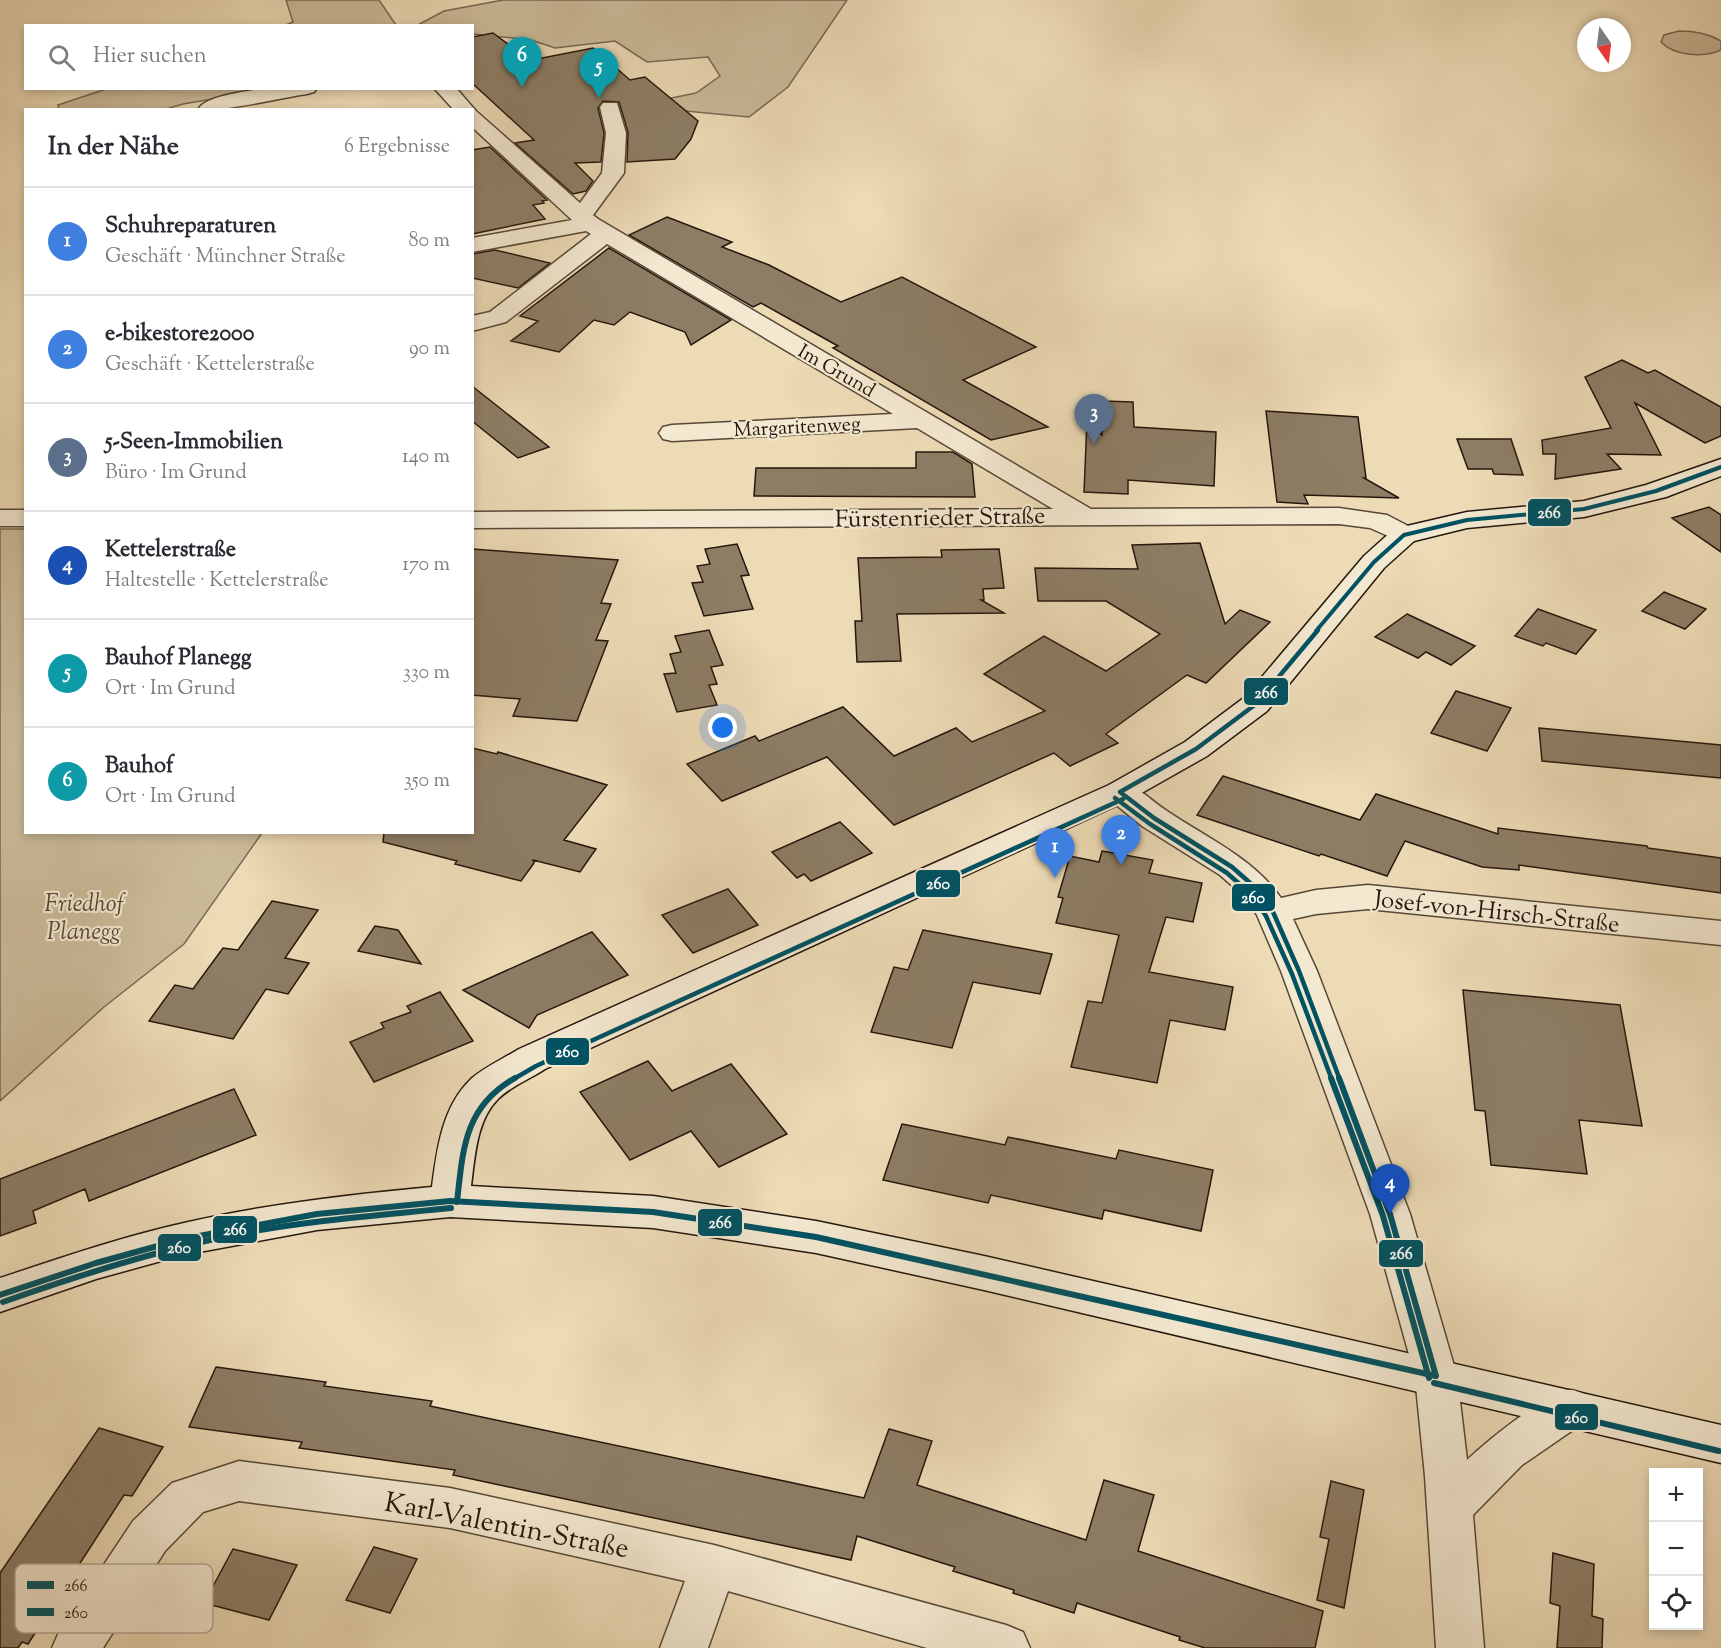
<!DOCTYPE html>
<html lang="de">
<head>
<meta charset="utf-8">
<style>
	:root { --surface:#fff; --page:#f2f2f3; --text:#2b2b33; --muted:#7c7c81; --line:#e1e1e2; --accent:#8f2418 }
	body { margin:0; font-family:"Sorts Mill Goudy",serif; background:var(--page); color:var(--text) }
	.controls { position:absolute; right:18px; bottom:18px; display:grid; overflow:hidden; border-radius:0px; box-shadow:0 3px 9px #0003 }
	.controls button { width:54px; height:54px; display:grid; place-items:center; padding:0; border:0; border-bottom:2px solid var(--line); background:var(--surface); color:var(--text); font:30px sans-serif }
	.compass { position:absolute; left:1577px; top:18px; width:54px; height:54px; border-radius:50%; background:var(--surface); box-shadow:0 3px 9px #0003; rotate:166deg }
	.you { position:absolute; left:723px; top:728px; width:21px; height:21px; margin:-15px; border:4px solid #fff; border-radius:50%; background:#1a73e8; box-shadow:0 0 0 9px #1a73e833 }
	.badge { display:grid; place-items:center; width:39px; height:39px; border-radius:50%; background:var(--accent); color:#fff; font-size:20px; font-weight:700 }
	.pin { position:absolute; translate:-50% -50px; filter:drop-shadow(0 2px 3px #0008) }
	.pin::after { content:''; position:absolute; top:32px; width:21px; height:18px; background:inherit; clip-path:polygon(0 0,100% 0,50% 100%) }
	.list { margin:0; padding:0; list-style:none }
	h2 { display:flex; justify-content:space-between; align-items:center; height:78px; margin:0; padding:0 24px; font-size:26px }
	h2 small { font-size:20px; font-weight:400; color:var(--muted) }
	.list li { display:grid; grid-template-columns:39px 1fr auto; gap:18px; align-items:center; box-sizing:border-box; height:108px; padding:0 24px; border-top:2px solid var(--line) }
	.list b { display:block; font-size:22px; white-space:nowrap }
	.list p { margin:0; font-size:20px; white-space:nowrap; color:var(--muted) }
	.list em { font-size:20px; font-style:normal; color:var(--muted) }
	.icon { flex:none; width:33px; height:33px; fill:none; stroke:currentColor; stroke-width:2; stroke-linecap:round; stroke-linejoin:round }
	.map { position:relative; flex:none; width:1721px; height:1648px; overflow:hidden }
	.search { position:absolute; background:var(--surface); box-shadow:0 3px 9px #0003; left:24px; top:24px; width:450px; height:66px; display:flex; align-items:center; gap:15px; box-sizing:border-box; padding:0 21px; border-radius:0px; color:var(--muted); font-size:22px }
	.panel { position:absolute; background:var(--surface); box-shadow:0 3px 9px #0003; left:24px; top:108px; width:450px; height:726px; border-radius:0px }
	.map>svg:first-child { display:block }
</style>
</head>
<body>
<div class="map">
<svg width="1721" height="1648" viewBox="0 0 1721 1648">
	<rect width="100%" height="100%" fill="#eddbb6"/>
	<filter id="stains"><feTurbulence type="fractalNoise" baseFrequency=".00333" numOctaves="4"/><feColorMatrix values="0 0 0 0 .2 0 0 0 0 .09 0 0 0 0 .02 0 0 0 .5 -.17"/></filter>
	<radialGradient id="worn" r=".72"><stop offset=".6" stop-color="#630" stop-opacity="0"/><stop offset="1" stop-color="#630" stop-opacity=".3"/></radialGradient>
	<path fill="#cbba99" stroke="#786853" stroke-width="1.5" d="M286,0h93l17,25h-110l7,-3z
		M503,0h344l-59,87 -39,30 -117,-11 64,-13 24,-17 -12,-19 -61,5 -32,-21 -60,7 -24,-8 -58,-6 -1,-8h-56l28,-15z
		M1679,31c15,0 29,2 42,10v9c-17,8 -47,6 -60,-8l3,-7z
		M106,89h166l-89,15 -17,5 -107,1 -1,-5z
		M0,529h25l1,303 236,1 -78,111 -80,63 -104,94z"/>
	<path fill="#8d7d65" stroke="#25170d" stroke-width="1.5" d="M493,33l19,14 4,-1 16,14 61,-12 37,32 15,-3 53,44 -7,18 -16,20 -48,3 1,-30 -9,-30 -16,-1 -5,7 6,25 -3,29 -26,1 18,18 -7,10 -13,3 -58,-51 19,-3 -62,-57v-46z
		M490,147l57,53 -5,1 2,2 -11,2 12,14 -73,15v-84z
		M667,217l65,25 -10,5 47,18 72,37 61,-25 134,70 -73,33 85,47 -57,13 -158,-92 5,-2 -77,-43 -8,4 -124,-72z
		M609,248l122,72 -40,25 -6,-13 -55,-20 -16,13 -20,-5 -35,32 -48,-11 27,-20 -18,-5z
		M495,250l55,13 -32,25 -46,-10v-24z
		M1622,360l26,13 7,-3 66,37v29l-16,7 -70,-40 26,52 -54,-1 14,15 -66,10 1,-25h-13l-1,-14 69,-12 -26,-51z
		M472,386l24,19 53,42 -31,11 -46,-37z
		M1101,401l32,1 1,25 82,5 -2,54 -86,-6v14l-44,-2 3,-71 15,14z
		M1266,411l92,6 8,61h-2l35,20 -95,-3 4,9 -31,-2z
		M1457,439h54l12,36 -29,-1 -2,-5h-24z
		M916,452h37l19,12 3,33 -221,-1 2,-28h160z
		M1709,507l12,8v37l-49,-34z
		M1200,543l25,81 15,-14 30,12 -64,61 -19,-8 -81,59 12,9 -48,23 -16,-13 -160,72 -67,-68 -105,44 -35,-37 68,-28 4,5 84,-34 51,49 62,-28 16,14 73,-31 -61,-37 60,-38 62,35 54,-37 -54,-33h-68l-3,-33 103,1 -6,-24z
		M737,544l12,31 -8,1 12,33 -49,7 -12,-33 11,-1 -6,-16 13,-2 -5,-15z
		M472,549l146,11 -17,43 10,1 -15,36 12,1 -31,80 -64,-5 7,-17 -48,-4z
		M999,549l5,39 -21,1 1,11h-3l23,13 -107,1 4,47 -44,1 -2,-41h7l-4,-63 84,-1 -1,-7z
		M1664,592l42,17 -21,20 -43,-18z
		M1538,609l58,21 -20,24 -30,-11 -3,3 -28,-10z
		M1407,614l68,32 -24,19 -25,-13 -8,6 -43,-21z
		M709,630l14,35 -12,2 6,17 -8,1 8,20 -40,7 -13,-38 12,-1 -6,-19 11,-2 -6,-16z
		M1456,691l55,17 -24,43 -56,-18z
		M1539,728l182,17v33l-179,-17z
		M472,748l25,6 1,-2 109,33 -43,55 32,9 -16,23 -47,-12 1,3 -13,18 -66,-17 2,-3 -74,-19 1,-10h88z
		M1223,776l137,44 16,-26 122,40v-6l149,18 1,2 73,10v35l-202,-28v5l-37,-3 -77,-26 -18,35 -66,-22 -2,2 -122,-41z
		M840,822l32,31 -61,28 -7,-7 -7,4 -25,-26z
		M1102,851l51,9 -4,13 53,10 -9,39 -27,-5 -17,55 84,15 -8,43 -55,-10 -13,63 -86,-16 17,-66 14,2 17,-68 -63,-12 7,-25 -5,-1 12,-41 29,6z
		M728,889l30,36 -65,28 -31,-38z
		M272,901l46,9 -33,48 24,5 -21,31 -22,-5 -33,50 -84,-18 26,-36 18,4 30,-41 15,2z
		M375,926l23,4 23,34 -63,-13z
		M923,930l129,24 -12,40 -67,-12 -21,66 -81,-16 23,-65 14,3z
		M592,932l36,43 -91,40 -8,13 -66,-38z
		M1463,990l157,15 22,121 -63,-6 8,54 -96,-9 -6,-54 -10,-1z
		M440,992l33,49 -99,41 -24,-40 34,-14 -3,-5 30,-11 -4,-6z
		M648,1061l24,30 59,-27 56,70 -68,33 -28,-36 -61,29 -50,-68z
		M234,1089l22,46 -167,66 -4,-12 -52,22 3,12 -36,13v-57z
		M902,1124l103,21 3,-8 108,22 3,-9 94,20 -12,61 -97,-21 -2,9 -111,-24 -3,8 -105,-23z
		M216,1367l110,15 -2,4 108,15 -2,5 434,92 25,-69 43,12 -15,44 169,55 18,-60 50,15 -16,56 185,60 -8,37h-110l-26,-8 1,-3 -103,-34 -3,10 -61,-20 1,-3 -61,-19 2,-4 -98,-31 -6,24 -398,-85 2,-5 -156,-22 3,-6 -113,-15z
		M99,1428l64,19 -31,49 -8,-1 -96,149 -6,-2 -4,6h-18v-75z
		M1331,1481l33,9 -20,118 -27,-8 12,-61 -9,-2z
		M374,1547l43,12 -27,54 -44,-13z
		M233,1549l64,16 -28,55 -65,-17z
		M1553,1553l41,11 -2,52 11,3 -1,29h-45l3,-42 -10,-3z"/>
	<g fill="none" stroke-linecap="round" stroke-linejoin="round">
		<g stroke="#574837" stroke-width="3">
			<path id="minor" d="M266,88h51l-3,4 -7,2c-22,3 -93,20 -108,14 9,-13 51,-17 67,-20z
				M434,88h22l20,23 104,92 22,-30 4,-40 -6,-26 3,-4h14l9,30 -2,40 -31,42 5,4 493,290 248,-1 48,7 27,14 4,6 -4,6 -10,2 -34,-15 -31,-4 -867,4v-16l581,-3 -136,-81 -245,13 -9,-2 -4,-6 4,-6 9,-2 221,-11 -286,-170 -101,78 -34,9v-15l18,-4 101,-78 -5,-3 -114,21v-14l100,-18 -100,-93v-17h-18z
				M0,510h26v16h-26z
				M1120,782c19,4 31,19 47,29 40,27 86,47 114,87l35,-8 52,-5 353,36v24l-353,-36 -52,5 -23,5 24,52 93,243 47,162 10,84c20,-19 75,-64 101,-70 6,-1 13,3 18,5l7,13 -7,13 -64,44 -49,50 11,133h-48l-11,-172 -10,-100 -45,-162 -89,-243 -24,-56 -12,-18 -25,-22 -78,-49 -33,-27 -5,-7 5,-7z
				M239,1461l211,27 264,57 292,80 17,7 7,16h-103l-199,-57 -20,57h-48l25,-67 -235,-53 -211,-27 -36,11 -38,39 -62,97h-51l7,-16 74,-111 39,-38z"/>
		</g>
		<g stroke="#25170d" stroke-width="3">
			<path id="secondary" d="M1721,459v17l-55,21 -82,20 -117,11 -53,13 -30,27 -117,143 -60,45 -76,43 -586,270c-15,10 -34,17 -47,30 -22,22 -23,58 -27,87l182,10 163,25 168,35 737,169v38l-737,-173 -168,-37 -163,-25 -203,-11 -133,13 -134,25 -87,24 -96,33v-34c61,-20 121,-41 184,-55 82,-19 164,-28 248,-36 5,-38 10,-80 39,-108 14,-12 32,-20 48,-30l590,-264 76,-43 60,-45 119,-141 30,-27 73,-17 117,-11 62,-16z"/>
		</g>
		<use href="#minor" fill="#f3e8d0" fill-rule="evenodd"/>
		<use href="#secondary" fill="#f3e8d0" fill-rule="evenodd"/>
		<g stroke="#f3e8d0" stroke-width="8">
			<path id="bus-1-far2" d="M1316,631l58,-69 30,-27 63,-15 117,-11 72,-18 65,-24"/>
		</g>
		<g stroke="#f3e8d0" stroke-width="9">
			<path id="bus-1-far1" d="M1120,792l76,-43 60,-45 62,-74
				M1120,792l34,26 78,49 25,22 16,23 26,59 41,109"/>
		</g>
		<g stroke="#f3e8d0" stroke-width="10">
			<path id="bus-1" d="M1339,1078l51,136 46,162
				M0,1295l96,-32 87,-24 134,-25 133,-13 203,11 163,25 620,139"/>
		</g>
		<g stroke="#f3e8d0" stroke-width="9">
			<path id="bus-2-far1" d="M1115,798l35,26 77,49 24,21 15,22 26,58 40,106
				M512,1080l24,-14 587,-267"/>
		</g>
		<g stroke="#f3e8d0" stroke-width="10">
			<path id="bus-2" d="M1331,1078l52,138 46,162
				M457,1202c6,-53 7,-95 58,-124
				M3,1302c79,-28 158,-53 240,-69 69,-13 139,-18 208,-25
				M1434,1383l285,68"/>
		</g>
		<use href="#bus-1-far2" stroke="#005262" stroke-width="4"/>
		<use href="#bus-1-far1" stroke="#005262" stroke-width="4.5"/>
		<use href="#bus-1" stroke="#005262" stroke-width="6"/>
		<use href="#bus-2-far1" stroke="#005262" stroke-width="4.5"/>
		<use href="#bus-2" stroke="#005262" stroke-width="6"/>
	</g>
	<g text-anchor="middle" stroke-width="4.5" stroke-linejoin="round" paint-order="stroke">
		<g font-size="20" fill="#25170d" stroke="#f3e8d0">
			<text transform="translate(837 370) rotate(30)" y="7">Im Grund</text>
			<text transform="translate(797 426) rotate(-3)" y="7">Margaritenweg</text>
		</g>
		<g font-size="24" fill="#25170d" stroke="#f3e8d0">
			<text transform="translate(940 517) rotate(-1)" y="8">Fürstenrieder Straße</text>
			<text transform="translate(1497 911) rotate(6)" y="8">Josef-von-Hirsch-Straße</text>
		</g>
		<g font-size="24" font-style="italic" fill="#574837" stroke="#f3e8d0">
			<text x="84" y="911">Friedhof<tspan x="84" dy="28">Planegg</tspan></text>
		</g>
		<g font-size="28" fill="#25170d" stroke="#f3e8d0">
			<text transform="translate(507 1524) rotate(11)" y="10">Karl-Valentin-Straße</text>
		</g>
	</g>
	<rect x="15" y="1564" width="198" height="69" rx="9" fill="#f3e8d0" stroke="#b5a996" stroke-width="1.5"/>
	<rect x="27" y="1581" width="27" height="8" fill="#005262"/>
	<rect x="27" y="1608" width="27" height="8" fill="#005262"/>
	<g font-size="16" fill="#25170d">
		<text x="64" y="1591">266</text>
		<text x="64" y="1618">260</text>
	</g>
	<g stroke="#f3e8d0" stroke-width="2">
		<rect x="1527" y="498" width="45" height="29" rx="6" fill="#005262"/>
		<rect x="1243" y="677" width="46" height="29" rx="6" fill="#005262"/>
		<rect x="915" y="869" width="46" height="29" rx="6" fill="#005262"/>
		<rect x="1231" y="883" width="45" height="29" rx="6" fill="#005262"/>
		<rect x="545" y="1037" width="45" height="29" rx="6" fill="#005262"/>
		<rect x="697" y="1208" width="46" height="29" rx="6" fill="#005262"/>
		<rect x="212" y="1215" width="46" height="29" rx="6" fill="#005262"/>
		<rect x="157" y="1233" width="45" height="29" rx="6" fill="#005262"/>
		<rect x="1378" y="1239" width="46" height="29" rx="6" fill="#005262"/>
		<rect x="1554" y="1403" width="45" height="28" rx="6" fill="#005262"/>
	</g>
	<g font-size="16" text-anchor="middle" font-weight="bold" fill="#fff">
		<text x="1549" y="518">266</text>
		<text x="1266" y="698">266</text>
		<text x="938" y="889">260</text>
		<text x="1253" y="903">260</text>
		<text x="567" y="1057">260</text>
		<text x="720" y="1228">266</text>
		<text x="235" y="1235">266</text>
		<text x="179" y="1253">260</text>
		<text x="1401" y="1259">266</text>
		<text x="1576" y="1423">260</text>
	</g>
	<rect width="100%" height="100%" filter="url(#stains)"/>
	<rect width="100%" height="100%" fill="url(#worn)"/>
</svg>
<div class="controls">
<button>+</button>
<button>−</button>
<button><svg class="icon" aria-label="locate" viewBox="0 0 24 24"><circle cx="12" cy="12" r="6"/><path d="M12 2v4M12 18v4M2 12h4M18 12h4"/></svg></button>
</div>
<svg class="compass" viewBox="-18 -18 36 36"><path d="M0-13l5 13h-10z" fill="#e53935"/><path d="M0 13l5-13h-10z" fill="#7c7c81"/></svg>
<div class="you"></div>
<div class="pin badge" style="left:1055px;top:878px;background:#3f7fe0">1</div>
<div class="pin badge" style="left:1121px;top:865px;background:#3f7fe0">2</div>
<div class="pin badge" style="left:1094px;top:444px;background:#5c6f8a">3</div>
<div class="pin badge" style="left:1390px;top:1214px;background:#1a4fb4">4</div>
<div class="pin badge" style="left:599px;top:98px;background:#0f9aa8">5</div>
<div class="pin badge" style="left:522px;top:87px;background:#0f9aa8">6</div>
<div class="search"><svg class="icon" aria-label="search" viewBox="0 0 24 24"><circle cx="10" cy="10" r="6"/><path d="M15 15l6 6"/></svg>Hier suchen</div>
<section class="panel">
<h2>In der Nähe<small>6 Ergebnisse</small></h2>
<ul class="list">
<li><span class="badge" style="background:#3f7fe0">1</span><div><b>Schuhreparaturen</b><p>Geschäft · Münchner Straße</p></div><em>80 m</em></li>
<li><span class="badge" style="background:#3f7fe0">2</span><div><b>e-bikestore2000</b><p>Geschäft · Kettelerstraße</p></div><em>90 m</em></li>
<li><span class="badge" style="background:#5c6f8a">3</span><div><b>5-Seen-Immobilien</b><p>Büro · Im Grund</p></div><em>140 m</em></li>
<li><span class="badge" style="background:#1a4fb4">4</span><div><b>Kettelerstraße</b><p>Haltestelle · Kettelerstraße</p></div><em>170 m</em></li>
<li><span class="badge" style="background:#0f9aa8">5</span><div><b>Bauhof Planegg</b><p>Ort · Im Grund</p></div><em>330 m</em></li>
<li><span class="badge" style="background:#0f9aa8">6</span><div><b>Bauhof</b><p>Ort · Im Grund</p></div><em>350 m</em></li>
</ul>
</section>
</div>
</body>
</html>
